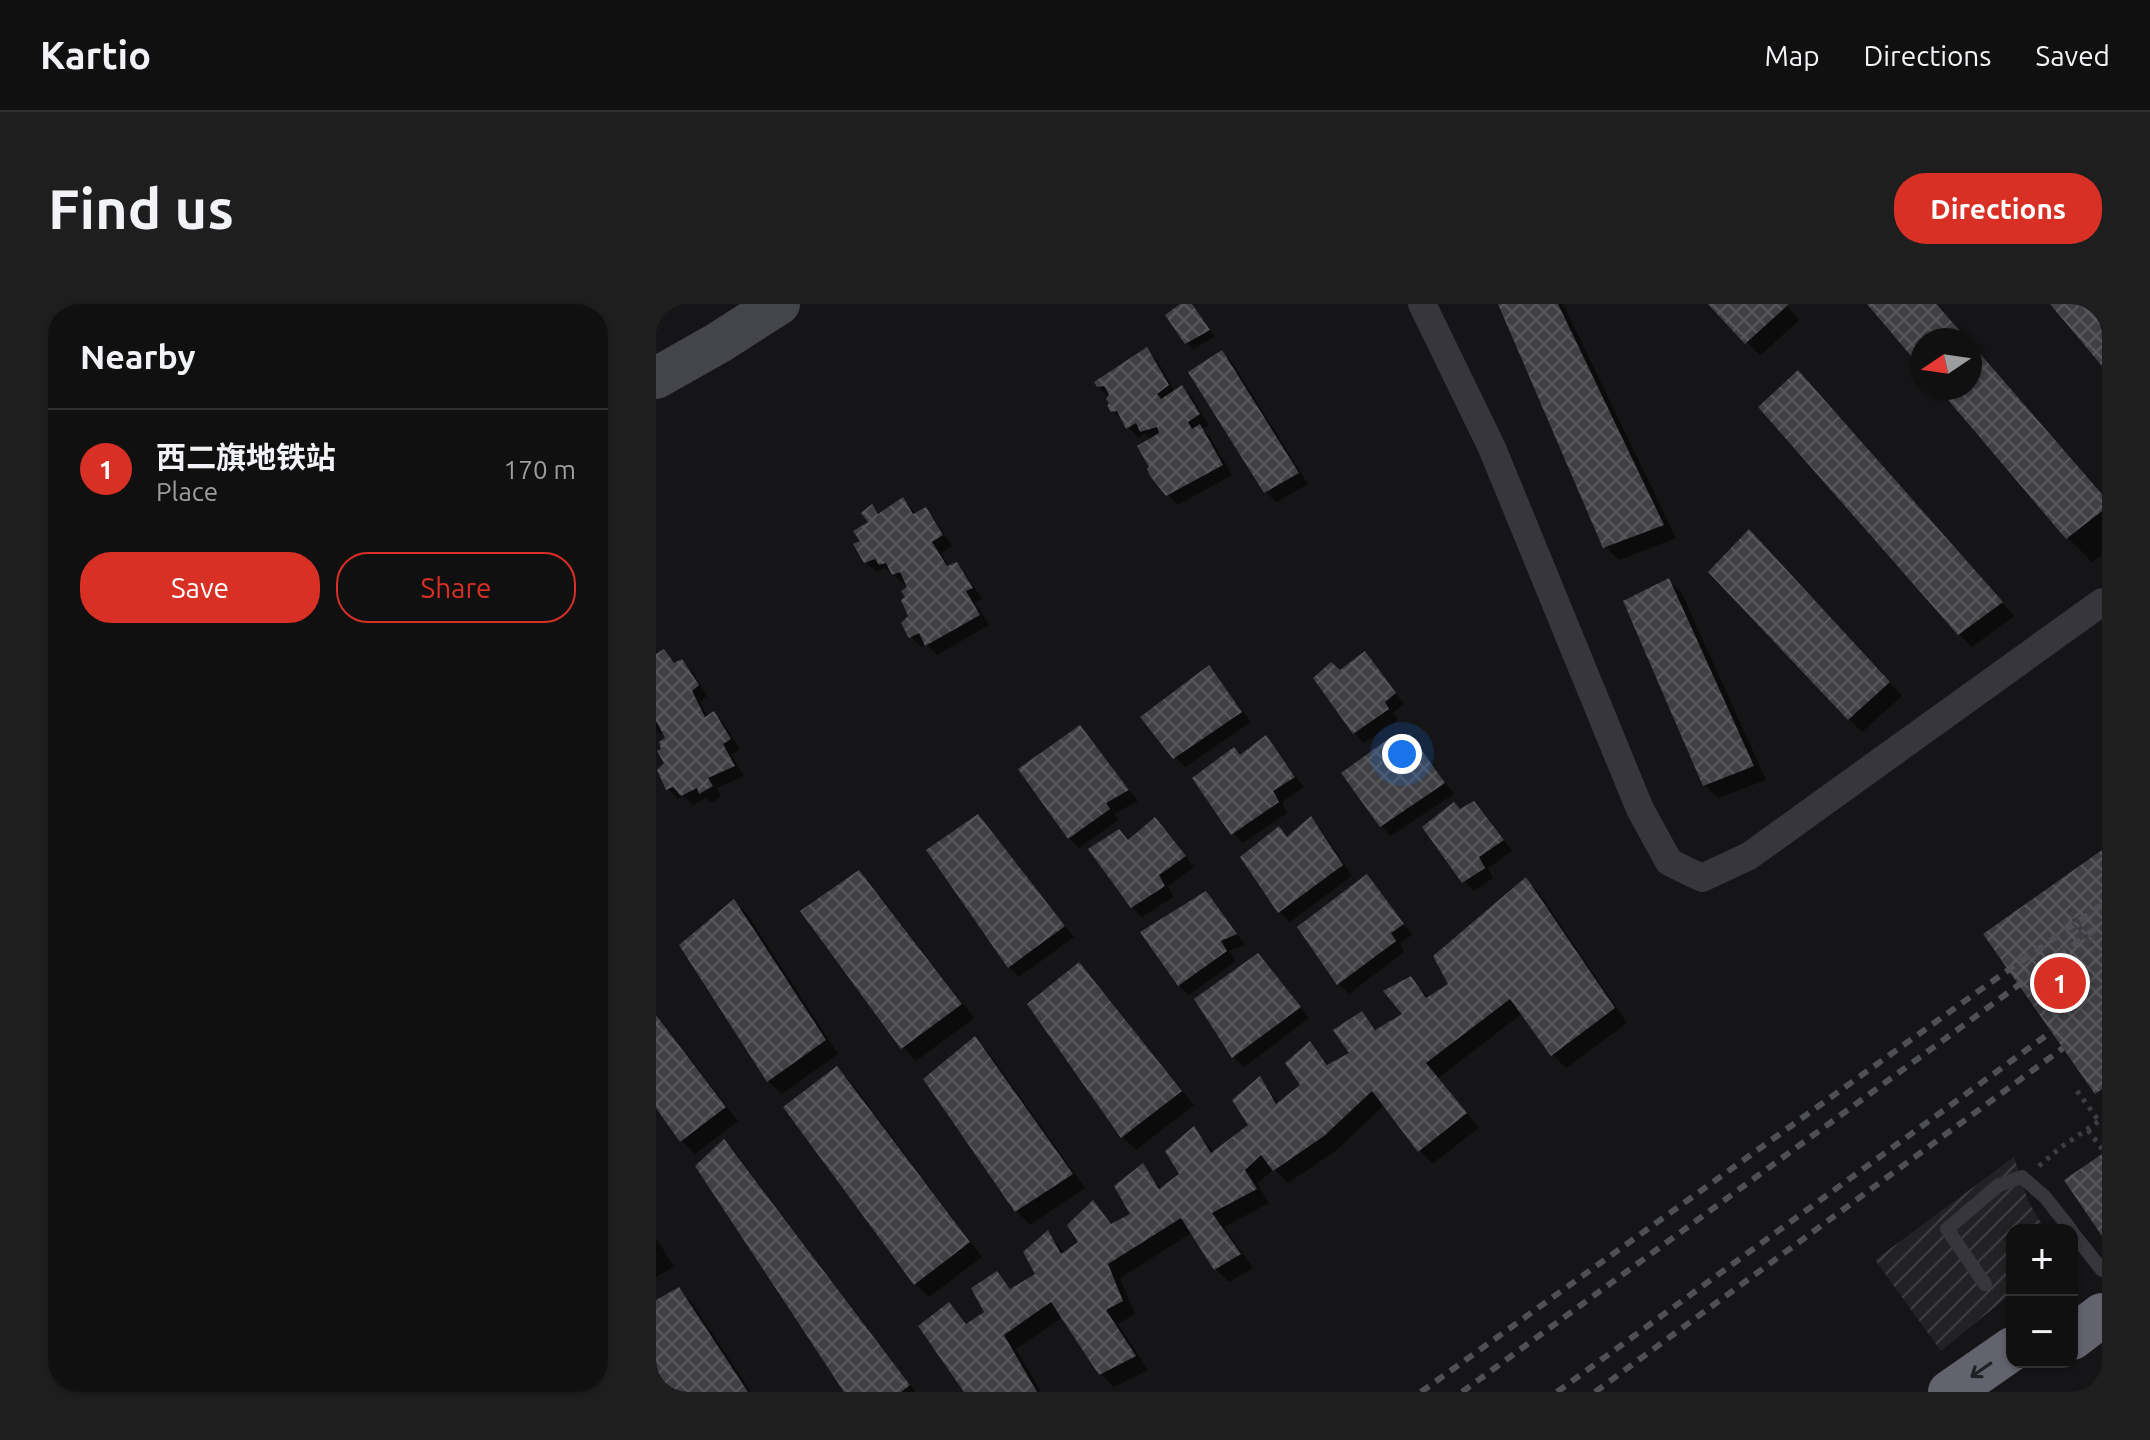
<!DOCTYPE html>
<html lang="en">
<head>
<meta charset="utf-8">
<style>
	:root { --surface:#101011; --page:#1e1e1f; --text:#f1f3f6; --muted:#9c9d9f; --line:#303031; --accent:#d93025 }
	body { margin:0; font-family:Ubuntu,"Noto Sans SC",sans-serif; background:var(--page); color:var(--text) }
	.controls { position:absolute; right:24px; bottom:24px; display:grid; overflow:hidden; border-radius:16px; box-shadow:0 2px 6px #0004 }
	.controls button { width:72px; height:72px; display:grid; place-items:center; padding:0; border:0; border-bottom:2px solid var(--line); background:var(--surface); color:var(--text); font:40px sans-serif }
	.compass { position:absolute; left:1254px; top:24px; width:72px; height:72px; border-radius:50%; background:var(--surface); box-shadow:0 2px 6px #0004; rotate:257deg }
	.you { position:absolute; left:746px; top:450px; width:28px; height:28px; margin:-20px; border:6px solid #fff; border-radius:50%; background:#1a73e8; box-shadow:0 0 0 12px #1a73e833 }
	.badge { display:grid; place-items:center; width:52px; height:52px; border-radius:50%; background:var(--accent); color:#fff; font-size:26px; font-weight:700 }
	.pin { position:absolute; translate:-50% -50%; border:4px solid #fff; box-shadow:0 2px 8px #0006 }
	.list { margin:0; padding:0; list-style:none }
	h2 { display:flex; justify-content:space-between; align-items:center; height:104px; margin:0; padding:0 32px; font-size:34px }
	h2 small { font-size:26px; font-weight:400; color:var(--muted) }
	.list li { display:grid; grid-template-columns:52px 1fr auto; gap:24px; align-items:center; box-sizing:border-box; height:120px; padding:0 32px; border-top:2px solid var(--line) }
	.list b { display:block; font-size:30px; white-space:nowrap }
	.list p { margin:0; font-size:26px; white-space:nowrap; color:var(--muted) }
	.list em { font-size:26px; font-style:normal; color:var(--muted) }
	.actions { display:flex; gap:16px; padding:24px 32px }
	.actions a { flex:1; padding:18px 0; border:2px solid var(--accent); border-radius:32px; text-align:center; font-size:28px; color:var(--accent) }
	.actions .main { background:var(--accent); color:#fff }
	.map { position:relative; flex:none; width:1446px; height:1088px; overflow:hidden; border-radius:32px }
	header { display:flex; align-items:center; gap:48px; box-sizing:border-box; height:112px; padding:0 40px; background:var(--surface); border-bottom:2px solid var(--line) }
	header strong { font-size:38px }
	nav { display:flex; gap:44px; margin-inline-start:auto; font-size:28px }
	.intro { display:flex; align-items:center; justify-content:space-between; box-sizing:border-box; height:192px; padding:0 48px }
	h1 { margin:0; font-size:56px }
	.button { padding:20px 36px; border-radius:32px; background:var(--accent); color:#fff; font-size:28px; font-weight:700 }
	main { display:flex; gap:48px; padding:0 48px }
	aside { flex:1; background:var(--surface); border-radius:32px; box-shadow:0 2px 6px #0004 }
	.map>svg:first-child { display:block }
</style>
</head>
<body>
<header>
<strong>Kartio</strong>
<nav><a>Map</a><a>Directions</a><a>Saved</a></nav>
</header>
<div class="intro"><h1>Find us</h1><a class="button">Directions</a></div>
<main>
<aside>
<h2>Nearby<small></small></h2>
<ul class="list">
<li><span class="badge">1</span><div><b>西二旗地铁站</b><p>Place</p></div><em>170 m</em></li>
</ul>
<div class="actions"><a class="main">Save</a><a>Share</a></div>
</aside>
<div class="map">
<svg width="1446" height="1088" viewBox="0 0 1446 1088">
	<defs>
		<pattern id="industrial-furrows" width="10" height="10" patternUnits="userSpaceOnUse" patternTransform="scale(2)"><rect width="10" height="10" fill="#222124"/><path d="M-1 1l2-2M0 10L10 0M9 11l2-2" fill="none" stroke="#3f3e42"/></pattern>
		<pattern id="building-cross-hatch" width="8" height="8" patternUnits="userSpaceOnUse" patternTransform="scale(2)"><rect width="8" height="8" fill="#403f44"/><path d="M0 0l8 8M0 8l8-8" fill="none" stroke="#59585d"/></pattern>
	</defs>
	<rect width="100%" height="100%" fill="#151517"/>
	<path fill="url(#industrial-furrows)" d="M1358,853l14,44 17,29h-33v63l-71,58 -66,-91z"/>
	<path fill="#0007" d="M527,0h9l2,3 21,30 -22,12 -7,-7z
		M845,0h62l113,234 -57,22 -14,-14z
		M1055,0h74l14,16 -39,36z
		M1314,38l132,151v62l-10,7 -24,-24 -127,-150h29z
		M491,46l10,10 18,32 7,-5 10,10 17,28 -7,4 8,8 22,38 -54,30 -10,-10 -17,-55 -6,-6 -7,4 -10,-11 -19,-21v-9l-11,-11z
		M566,48l10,10 76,122 -32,18 -10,-10z
		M1156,82l202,230 -42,31 -13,-13z
		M247,195l13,15 9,-4 10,10 17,26 -11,7 9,14 6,-3 10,10 16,25 -7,3 14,23 -52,30 -11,-11 -5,3 -10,-10 -8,-14 8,-6 -3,-34 -4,1 -19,-16 -9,4 -10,-10 -3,-20 8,-19 1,-17 9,9z
		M1106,241l140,151 -40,36 -13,-13z
		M1013,276l13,14 84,186 -48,18 -13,-13z
		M8,347l12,13 5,-3 11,10 15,25 -7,6 8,15 6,-4 10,10 16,27 -9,4 13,22 -27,12 4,9 -10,6 -5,-5 -13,7 -9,-9 -6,3 -10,-10 -1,-50 -3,-6 -4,1 -4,-4v-74z
		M709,350l39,50 -11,9 5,7 -34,23 -10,-10 -14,-60z
		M553,364l42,54 -66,45 -10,-10z
		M424,424l58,73 -24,13 4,6 -39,28 -10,-10 -48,-69z
		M753,433l45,57 -63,42 -10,-10 16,-81z
		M610,434l38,49 -22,15 5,11 -44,30 -10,-10 8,-76z
		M804,507l24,3 28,37 -24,17 5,10 -19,13 -10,-10z
		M322,513l96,120 -55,40 -10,-10z
		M655,515l10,10 31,47 -62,46 -10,-10 -1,-83 10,9z
		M509,526l29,37 -26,19 5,11 -31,20 -10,-10 -3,-65z
		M203,568l13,14 102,132 -58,43 -13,-14z
		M711,572l45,59 -12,8 4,9 -55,42 -10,-10 -39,-56z
		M870,575l13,14 88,130 -61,45 -13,-13 -30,-42 -85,65 41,50 -47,36 -13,-14 -34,-46 -47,45 -50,34 -14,-14 -17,15 12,19 -45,24 29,41 -24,14 -13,-13 -23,-37 -73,46 15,36 -17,10 30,46 -34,17 -13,-13 -38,-57 -47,32 25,43h-74l-18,-88 19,21 19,-13 9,-38 16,16 25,-15 11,-42 17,20 16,-11 12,-39 20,22 19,-10 10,-49 20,23 20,-15 12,-45 21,24 35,-28 10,-46 19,24 23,-18 8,-42 20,23 22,-12 10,-40 16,17 27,-17 5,-36 19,20 22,-13z
		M550,589l39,52 -16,6 7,10 -47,34 -10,-10z
		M78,597l13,13 91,140 -56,40 -14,-13z
		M423,661l115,140 -58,45 -13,-13 -93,-133z
		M612,662l41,52 -65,49 -10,-10 -38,-57z
		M0,710l82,107 -43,33 -13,-13 -26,-36z
		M319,734l13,14 97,136 -55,37 -13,-14 -91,-132z
		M181,764l14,14 131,175 -53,40 -13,-13 -131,-176z
		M68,837l13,14 179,237h-70z
		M0,934l18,29 -18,10z
		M23,985l13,14 59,89h-87l-8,-14v-75z"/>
	<path fill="url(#building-cross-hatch)" d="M524,0h12l18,26 -25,14 -20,-29z
		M842,0h60l106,221 -61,23z
		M1052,0h81l-44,40z
		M1211,0h69l32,36h-46v29z
		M1394,0h52v62z
		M1314,38l132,152v17l-36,28 -128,-151h32z
		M491,43l22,38 -12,9 4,5 21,-14 18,29 -12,8 4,7 8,-5 23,41 -57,31 -16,-20 -3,-7 2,-2 -12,-21 22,-13 -2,-6 -17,5 -4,-9 -10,6 -9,-18 -6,1 -4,-6 2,-3 -3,-4 3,-4 -5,-9 -7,1 -3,-5z
		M566,46l77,123 -35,20 -76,-121z
		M1142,66l205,232 -45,33 -200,-228z
		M247,193l10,17 13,-7 17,28 -11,7 15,24 10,-4 16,26 -7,3 14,24 -55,31 -6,-13 -10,5 -8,-15 7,-7 -7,-16 4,-3 -4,-6 6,-4 -7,-15 -8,3 -6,-12 -7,2 -4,-6 -11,4 -11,-19 7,-3 -7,-10 15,-9 -7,-9 11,-9 6,10z
		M1093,225l141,153 -42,38 -140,-148z
		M1013,274l85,188 -51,20 -80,-185z
		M8,345l10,14 8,-4 17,26 -7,6 13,26 9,-6 17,28 -8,5 12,22 -27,12 5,8 -14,8 -2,-6 -16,8 -8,-9 -7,3 -9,-20 7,-7 -7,-12 4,-2 -2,-7 6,-4 -9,-17v-67z
		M709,347l31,42 -11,9 4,7 -36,25 -40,-56 18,-16 9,8z
		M553,361l33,47 -69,47 -33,-42z
		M424,421l49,65 -23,13 4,6 -42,30 -50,-70z
		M754,430l35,49 -65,44 -39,-54 50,-36 6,6z
		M610,431l29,42 -22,14 6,11 -48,33 -39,-57 42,-31 6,8z
		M818,497l30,39 -25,17 6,11 -23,15 -40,-56 32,-25 6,7z
		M322,510l87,112 -57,42 -82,-118z
		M655,512l32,49 -65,48 -38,-56 39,-31 8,11z
		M499,513l31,39 -27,19 6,11 -34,22 -43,-59 31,-20 9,11z
		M1446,546v239l-7,5 -112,-160z
		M203,566l103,134 -61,45 -101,-138z
		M711,570l37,50 -13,9 5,8 -59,44 -40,-58z
		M870,573l89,131 -64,48 -41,-57 -84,64 41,50 -49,39 -46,-61 -48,45 -51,35 -12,-16 -16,15 12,19 -45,24 29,41 -27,16 -33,-52 -73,46 15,37 -17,9 30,46 -37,19 -48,-73 -47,33 33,57h-73l-46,-66 31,-24 17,22 18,-12 -13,-24 26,-17 13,18 25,-15 -12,-22 25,-22 13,24 17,-12 -11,-17 26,-25 18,24 19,-10 -16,-28 29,-23 16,26 20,-15 -14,-23 29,-25 17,27 37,-28 -16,-25 28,-24 16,28 24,-19 -15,-22 25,-22 17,24 22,-12 -16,-23 29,-19 13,19 27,-16 -19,-23 28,-15 15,22 22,-14 -15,-28z
		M550,587l31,43 -16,7 6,10 -49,35 -38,-54z
		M78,595l92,141 -59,42 -88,-137z
		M602,649l43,54 -69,51 -38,-59z
		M423,658l103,129 -61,47 -94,-134z
		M0,711l70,92 -46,35 -24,-34z
		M319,732l98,138 -58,38 -92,-133z
		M181,762l133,176 -56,43 -131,-178z
		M68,835l186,246 -9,7h-57l-149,-226z
		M1446,850v82l-38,-56z
		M23,983l69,105h-86l-6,-10v-82z"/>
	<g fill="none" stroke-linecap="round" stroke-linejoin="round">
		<path stroke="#3c3d42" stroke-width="5" stroke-dasharray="4 6" stroke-linecap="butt" d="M1421,787l22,30
			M1432,826l14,19
			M1383,862l21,-18 42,-29"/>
		<path stroke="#36363c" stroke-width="14" d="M1416,928l30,38
			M1329,980l-38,-55 52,-44 23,-8 23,20 26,33"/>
		<path stroke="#36363c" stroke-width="28" d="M766,0l70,144 148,361 29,53 33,16 47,-22 353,-254"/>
		<path stroke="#44444b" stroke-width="42" d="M0,74l62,-35 61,-39"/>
		<path stroke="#62636c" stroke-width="44" d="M1416,1034l30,-23
			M1294,1088l62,-43"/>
		<path stroke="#4f4f56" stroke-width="6" stroke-dasharray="10 8" stroke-linecap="butt" d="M765,1088l566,-407 115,-80
			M806,1088l640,-468
			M901,1088l494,-360
			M939,1088l468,-344"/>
		<path stroke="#3c3d42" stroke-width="5" stroke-dasharray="4 6" stroke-linecap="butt" d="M1412,606l34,51"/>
	</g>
	<defs><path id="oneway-shaft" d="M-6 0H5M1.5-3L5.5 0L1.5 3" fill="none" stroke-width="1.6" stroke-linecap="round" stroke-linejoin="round" transform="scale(2)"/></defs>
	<use stroke="#202124" href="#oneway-shaft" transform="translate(1325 1066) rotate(145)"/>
</svg>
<div class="controls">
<button>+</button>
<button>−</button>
</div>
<svg class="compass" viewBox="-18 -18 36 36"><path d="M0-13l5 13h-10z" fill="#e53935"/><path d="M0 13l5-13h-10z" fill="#9c9d9f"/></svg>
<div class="you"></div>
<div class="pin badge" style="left:1404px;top:679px">1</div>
</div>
</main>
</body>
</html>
